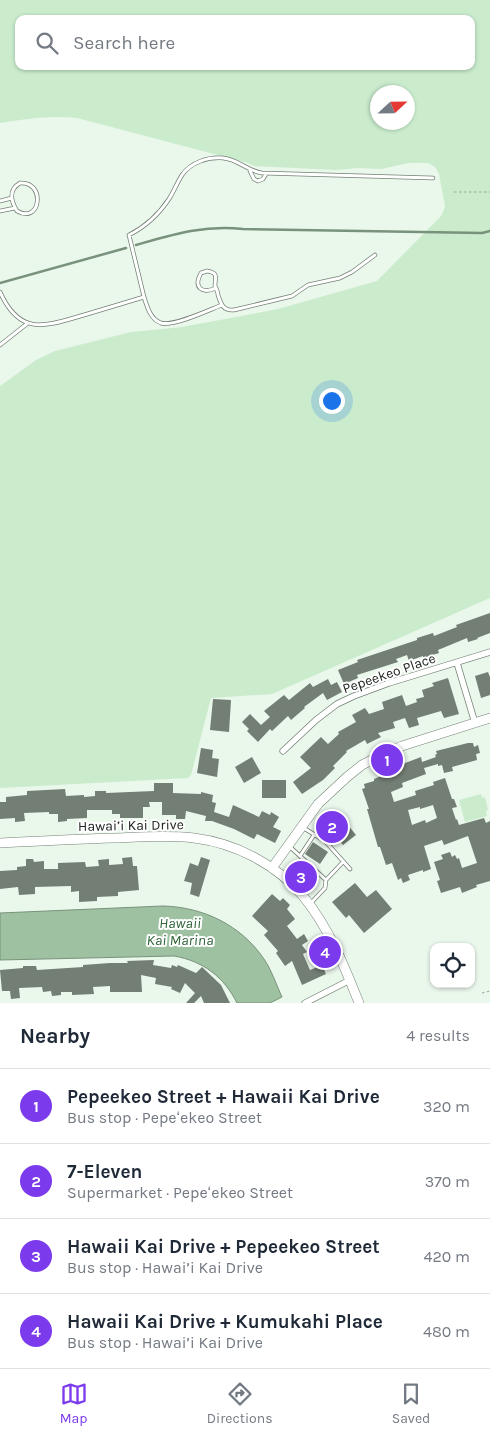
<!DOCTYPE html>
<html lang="en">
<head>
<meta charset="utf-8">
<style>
	:root { --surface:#fff; --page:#f2f2f3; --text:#1f2937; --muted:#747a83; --line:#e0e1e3; --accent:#7c3aed }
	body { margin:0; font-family:Karla,sans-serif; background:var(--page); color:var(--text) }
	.controls { position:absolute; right:15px; bottom:15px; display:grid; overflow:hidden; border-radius:10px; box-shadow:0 1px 4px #0004 }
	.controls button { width:45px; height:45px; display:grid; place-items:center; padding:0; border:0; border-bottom:1px solid var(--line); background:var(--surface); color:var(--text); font:25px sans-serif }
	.compass { position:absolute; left:370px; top:85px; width:45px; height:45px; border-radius:50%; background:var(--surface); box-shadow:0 1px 4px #0004; rotate:68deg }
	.you { position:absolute; left:331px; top:400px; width:18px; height:18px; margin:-12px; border:4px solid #fff; border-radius:50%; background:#1a73e8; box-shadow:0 0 0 8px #1a73e833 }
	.badge { display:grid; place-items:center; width:32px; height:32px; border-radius:50%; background:var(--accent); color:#fff; font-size:16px; font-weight:700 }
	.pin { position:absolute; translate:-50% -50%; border:2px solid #fff; box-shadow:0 1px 5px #0006 }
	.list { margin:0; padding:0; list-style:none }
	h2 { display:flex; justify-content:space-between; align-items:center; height:65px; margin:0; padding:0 20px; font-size:21px }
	h2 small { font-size:16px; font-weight:400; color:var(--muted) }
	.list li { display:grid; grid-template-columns:32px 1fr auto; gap:15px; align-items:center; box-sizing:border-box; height:75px; padding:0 20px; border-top:1px solid var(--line) }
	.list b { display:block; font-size:19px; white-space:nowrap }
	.list p { margin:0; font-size:16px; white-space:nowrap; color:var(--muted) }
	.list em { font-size:16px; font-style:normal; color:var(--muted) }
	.icon { flex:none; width:28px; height:28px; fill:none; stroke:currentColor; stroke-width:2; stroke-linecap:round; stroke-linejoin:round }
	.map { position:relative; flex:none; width:490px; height:1003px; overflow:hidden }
	.search { position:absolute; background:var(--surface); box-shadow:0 1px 4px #0004; left:15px; right:15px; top:15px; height:55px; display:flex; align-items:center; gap:12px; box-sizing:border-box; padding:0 18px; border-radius:10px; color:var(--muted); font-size:19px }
	.sheet { height:365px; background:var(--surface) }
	nav { display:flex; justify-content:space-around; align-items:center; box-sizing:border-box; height:70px; border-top:1px solid var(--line); background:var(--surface); font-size:14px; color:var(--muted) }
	nav a { display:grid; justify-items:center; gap:2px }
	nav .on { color:var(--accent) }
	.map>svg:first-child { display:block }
</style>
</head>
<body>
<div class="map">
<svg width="490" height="1003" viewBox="0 0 490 1003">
	<rect width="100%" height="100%" fill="#eaf7eb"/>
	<path fill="#caeccd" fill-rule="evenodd" d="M0,0h490v598l-218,96 -61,4 -20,77 -3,3 -188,10v-402l36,-26 19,-9 76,-19 51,-5 96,-18 99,-28 65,-66 3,-9 -6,-32 -4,-7 -7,-4h-19l-28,6 -23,-1 -22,2 -82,-4 -6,-3 -171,-45c-26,-3 -51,1 -77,5zM19,19h452v47h-452zM378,92h30v30h-30z
		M481,794l1,4 3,-1 3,13 -2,1 1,5 -22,6 -6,-22z"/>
	<path fill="#9ec1a1" stroke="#78927b" d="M163,906c40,1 78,19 101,53 8,12 12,25 18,38l-12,6h-33c-13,-26 -34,-42 -63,-47l-174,4v-47z"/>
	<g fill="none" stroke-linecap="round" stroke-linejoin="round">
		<path stroke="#78927b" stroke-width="2.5" d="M136,245c39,-11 67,-20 107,-16l239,4 8,-2
			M0,283l126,-35"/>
	</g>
	<path fill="#737e74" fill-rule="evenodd" d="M490,613v20l-13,5 1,1 -10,3 -1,-4 -29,12 1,3 -16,5v-2l-14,5 -2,-6 -11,4 2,3 -41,13 1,3 -14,6 -6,-14 20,-8 -1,-2 60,-20v-2l16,-5 1,3 23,-9 -1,-2z
		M488,672l2,5v18l-9,3 -6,-22z
		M448,678l11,36 -15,4 -3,-7 -24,7 2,7 -10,3 -4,-10 -12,4 2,6 -17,5 3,4 -14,7 -2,-4 -19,11 1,1 -14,14 2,2 -12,12 -21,14 -9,-12 18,-14 -11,-11 21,-20 7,7 11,-10 -1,-2 18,-10 -4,-7 13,-7 4,6 15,-5 -2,-7 20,-7 4,11 11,-4 -1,-3 8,-2 -2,-7 12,-4 -2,-3z
		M328,679l3,6 6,-3 5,10 -15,8 -4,-7 -19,14 1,1 -14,12 -3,-4 -16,15 -2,-2 -12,13 -11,-11 2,-2 -7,-7 8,-8 11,11 9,-8 -6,-6 20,-16 5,5 21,-17 3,4z
		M213,699l18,1 -2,32 -19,-2z
		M468,743h5l1,4 4,-2 2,8 -4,1 1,6 -25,7 1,4 -9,2 -2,-8 -4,1v-2l-14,4 2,6 -24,9 1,4 -12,5 3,10 22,-7 -1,-4 19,-6 -1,-3 12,-4 7,21h2l3,8 -5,1 4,12 1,-1 2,6 25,-7 2,5 4,-2v60l-14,4 1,2 -15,6 -2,-6 -19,6 -4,-12 3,-1 -6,-18 9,-3 -2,-4 9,-3 2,5 3,-2 2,4 2,-1 3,10 15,-5 -9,-27 -24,9 -2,-5 -18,6 7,23 -8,3v-2l-15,5 2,5 -7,3 -2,-5 -3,2 -6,-17 -6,2 -6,-18h-2l-11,-38h2l-7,-20 3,-1 -1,-4 10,-3v-2l12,-5v2l16,-5 -2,-6 21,-8 1,5 14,-5 -1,-2 2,-1 -1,-3zM433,805l4,13 -11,5 -1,-3 -13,5 -4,-15 12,-3v2z
		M201,748l12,2 -1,8 7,1 -2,18 -20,-4z
		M252,757l9,16 -17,10 -9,-16z
		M262,780h24v18h-24z
		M154,783h19v10l28,1v-2l12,3 -1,7 4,1 -2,9 15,5 4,-12 26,12 3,-6 8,4 1,-3 8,5 -6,10 8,4 -6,12 -18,-9 -3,5 -20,-10 -22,-8h-7l1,-5 -20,-5 -1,8h-9v-4h-14v-13h-13l1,5h-7v11h-23v-4h-8v-4h-25v8l-20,1v2l-9,1v-8h-9v-2l-25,1 1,8 -10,1v-4l-15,1v-17h6v-5l21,-2v-4l38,-2 1,7 18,-1v2l11,-1v-5h11v2l48,-2z
		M339,814l17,21 -13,10 -17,-21z
		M313,842l15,10 -8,12 -15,-10z
		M132,857l1,9h4l2,24 -21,2v4l-21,1v4l-18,1v-11l-8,1v-6l-36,1v7l-16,1 -1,-8 -18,2v-18l17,-1v-3l9,-1v-7h7l1,3 10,-1v8h14v-6l27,-1 1,5 13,-1 -1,-6 11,-1v6l14,-1 -1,-6z
		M201,857l9,3 -11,37 -9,-3 2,-11 -8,-2 6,-18 8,3z
		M355,883l12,14 9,-7 16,19 -28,24 -15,-18 -3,3 -14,-16z
		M272,894l8,7 3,-3 7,7 -3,4 8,10 -8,7 10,13 7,-5 4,7 -6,4 5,7 -4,2 7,16 12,-5 4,9 -24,11 -10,-24 -7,5 -9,-13 2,-2 -14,-16 4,-4 -16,-15z
		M154,960l-1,5 18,3 1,-3 5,2 1,-2 18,8 6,-6 19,18 9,18h-26l-3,-7 -7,7h-8l9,-10 -10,-10 -5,10 -9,-4 1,-2 -17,-3 1,-6 -15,-3 1,17h-32v-6l-17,1 1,7 -22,1v-3h-11v3l-9,1 -1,-5 -8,1 -1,-5 -23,1 1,10 -9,1 -1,-8h-8l-2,-21 23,-2v-2h13l1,4 46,-3v-2l27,-2h18l-1,-2z"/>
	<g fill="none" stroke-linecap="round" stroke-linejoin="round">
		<g stroke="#758076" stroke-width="4.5">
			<path id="lane" d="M250,171l4,8 4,2 5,-2 3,-5
				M20,183c26,-2 21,42 -3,28 -6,-10 -9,-21 3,-28z
				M0,201l12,-3
				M0,211l15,-3
				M216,288c-14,6 -23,0 -15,-15l6,-2c12,2 8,6 8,15 1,2 3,7 3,9 3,9 5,16 16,15l58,-14 16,-11 32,-7 12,-6 23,-17
				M0,292c20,45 46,34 84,23 20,-6 40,-12 60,-18 3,9 6,22 17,26 12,4 48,-13 61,-18
				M144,297l-15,-62c16,-8 30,-21 40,-36 5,-8 8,-16 13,-24 9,-13 26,-18 41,-17 15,1 24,13 39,15l171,5
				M0,345l28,-22
				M302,827l23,14 25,28
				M289,846l37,34
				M300,856l14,-21
				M295,884l18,-16
				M310,904l15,-16 1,-8 17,-18"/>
		</g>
		<g stroke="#758076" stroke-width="7">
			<path id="street" d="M457,663l18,60
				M283,751l33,-31 21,-16 17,-8 35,-13 101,-31
				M305,1003l45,-23"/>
		</g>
		<g stroke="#758076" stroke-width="10">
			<path id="secondary" d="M0,843c38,-2 76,-4 114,-5 27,-1 54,-3 80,0 41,5 82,26 109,58 26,32 41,69 56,107
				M272,868l46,-64 29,-27 15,-12 23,-12 17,-7 88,-28"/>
		</g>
		<path stroke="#9aa49b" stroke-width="1" stroke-dasharray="2.5 2.5" stroke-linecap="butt" d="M454,192h36
			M482,993l8,-2"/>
		<use href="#lane" stroke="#fff" stroke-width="3"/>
		<use href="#street" stroke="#fff" stroke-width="5.5"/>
		<use href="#secondary" stroke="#fff" stroke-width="9"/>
	</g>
	<g text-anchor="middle" stroke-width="4" stroke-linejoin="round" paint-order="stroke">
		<g font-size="14" fill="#202521" stroke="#fff">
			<text transform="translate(389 673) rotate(-19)" y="5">Pepeekeo Place</text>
			<text transform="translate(131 825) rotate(-1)" y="5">Hawai’i Kai Drive</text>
		</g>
		<g font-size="15" font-style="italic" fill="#306439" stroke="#fff">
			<text x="180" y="928">Hawaii<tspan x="180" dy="17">Kai Marina</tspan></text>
		</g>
	</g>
</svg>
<div class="controls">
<button><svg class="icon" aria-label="locate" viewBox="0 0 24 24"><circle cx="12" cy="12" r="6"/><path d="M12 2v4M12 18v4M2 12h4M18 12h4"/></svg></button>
</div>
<svg class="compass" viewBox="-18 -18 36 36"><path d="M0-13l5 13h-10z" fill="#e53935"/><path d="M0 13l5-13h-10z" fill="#747a83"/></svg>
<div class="you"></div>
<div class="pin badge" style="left:387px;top:760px">1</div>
<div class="pin badge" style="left:332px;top:827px">2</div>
<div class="pin badge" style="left:301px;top:877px">3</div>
<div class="pin badge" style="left:325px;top:952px">4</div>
<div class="search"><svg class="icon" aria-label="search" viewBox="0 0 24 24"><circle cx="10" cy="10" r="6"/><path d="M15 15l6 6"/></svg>Search here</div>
</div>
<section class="sheet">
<h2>Nearby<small>4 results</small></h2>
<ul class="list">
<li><span class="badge">1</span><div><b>Pepeekeo Street + Hawaii Kai Drive</b><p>Bus stop · Pepeʻekeo Street</p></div><em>320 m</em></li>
<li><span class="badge">2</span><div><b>7-Eleven</b><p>Supermarket · Pepeʻekeo Street</p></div><em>370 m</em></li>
<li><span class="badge">3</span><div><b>Hawaii Kai Drive + Pepeekeo Street</b><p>Bus stop · Hawai’i Kai Drive</p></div><em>420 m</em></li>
<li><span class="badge">4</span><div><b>Hawaii Kai Drive + Kumukahi Place</b><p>Bus stop · Hawai’i Kai Drive</p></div><em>480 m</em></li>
</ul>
</section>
<nav>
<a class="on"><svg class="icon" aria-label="map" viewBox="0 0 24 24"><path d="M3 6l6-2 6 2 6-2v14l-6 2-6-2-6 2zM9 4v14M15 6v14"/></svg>Map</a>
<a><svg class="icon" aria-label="directions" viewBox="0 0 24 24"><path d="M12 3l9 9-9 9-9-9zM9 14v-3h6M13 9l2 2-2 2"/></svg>Directions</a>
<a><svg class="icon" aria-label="saved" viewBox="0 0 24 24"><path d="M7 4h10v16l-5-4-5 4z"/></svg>Saved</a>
</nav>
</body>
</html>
